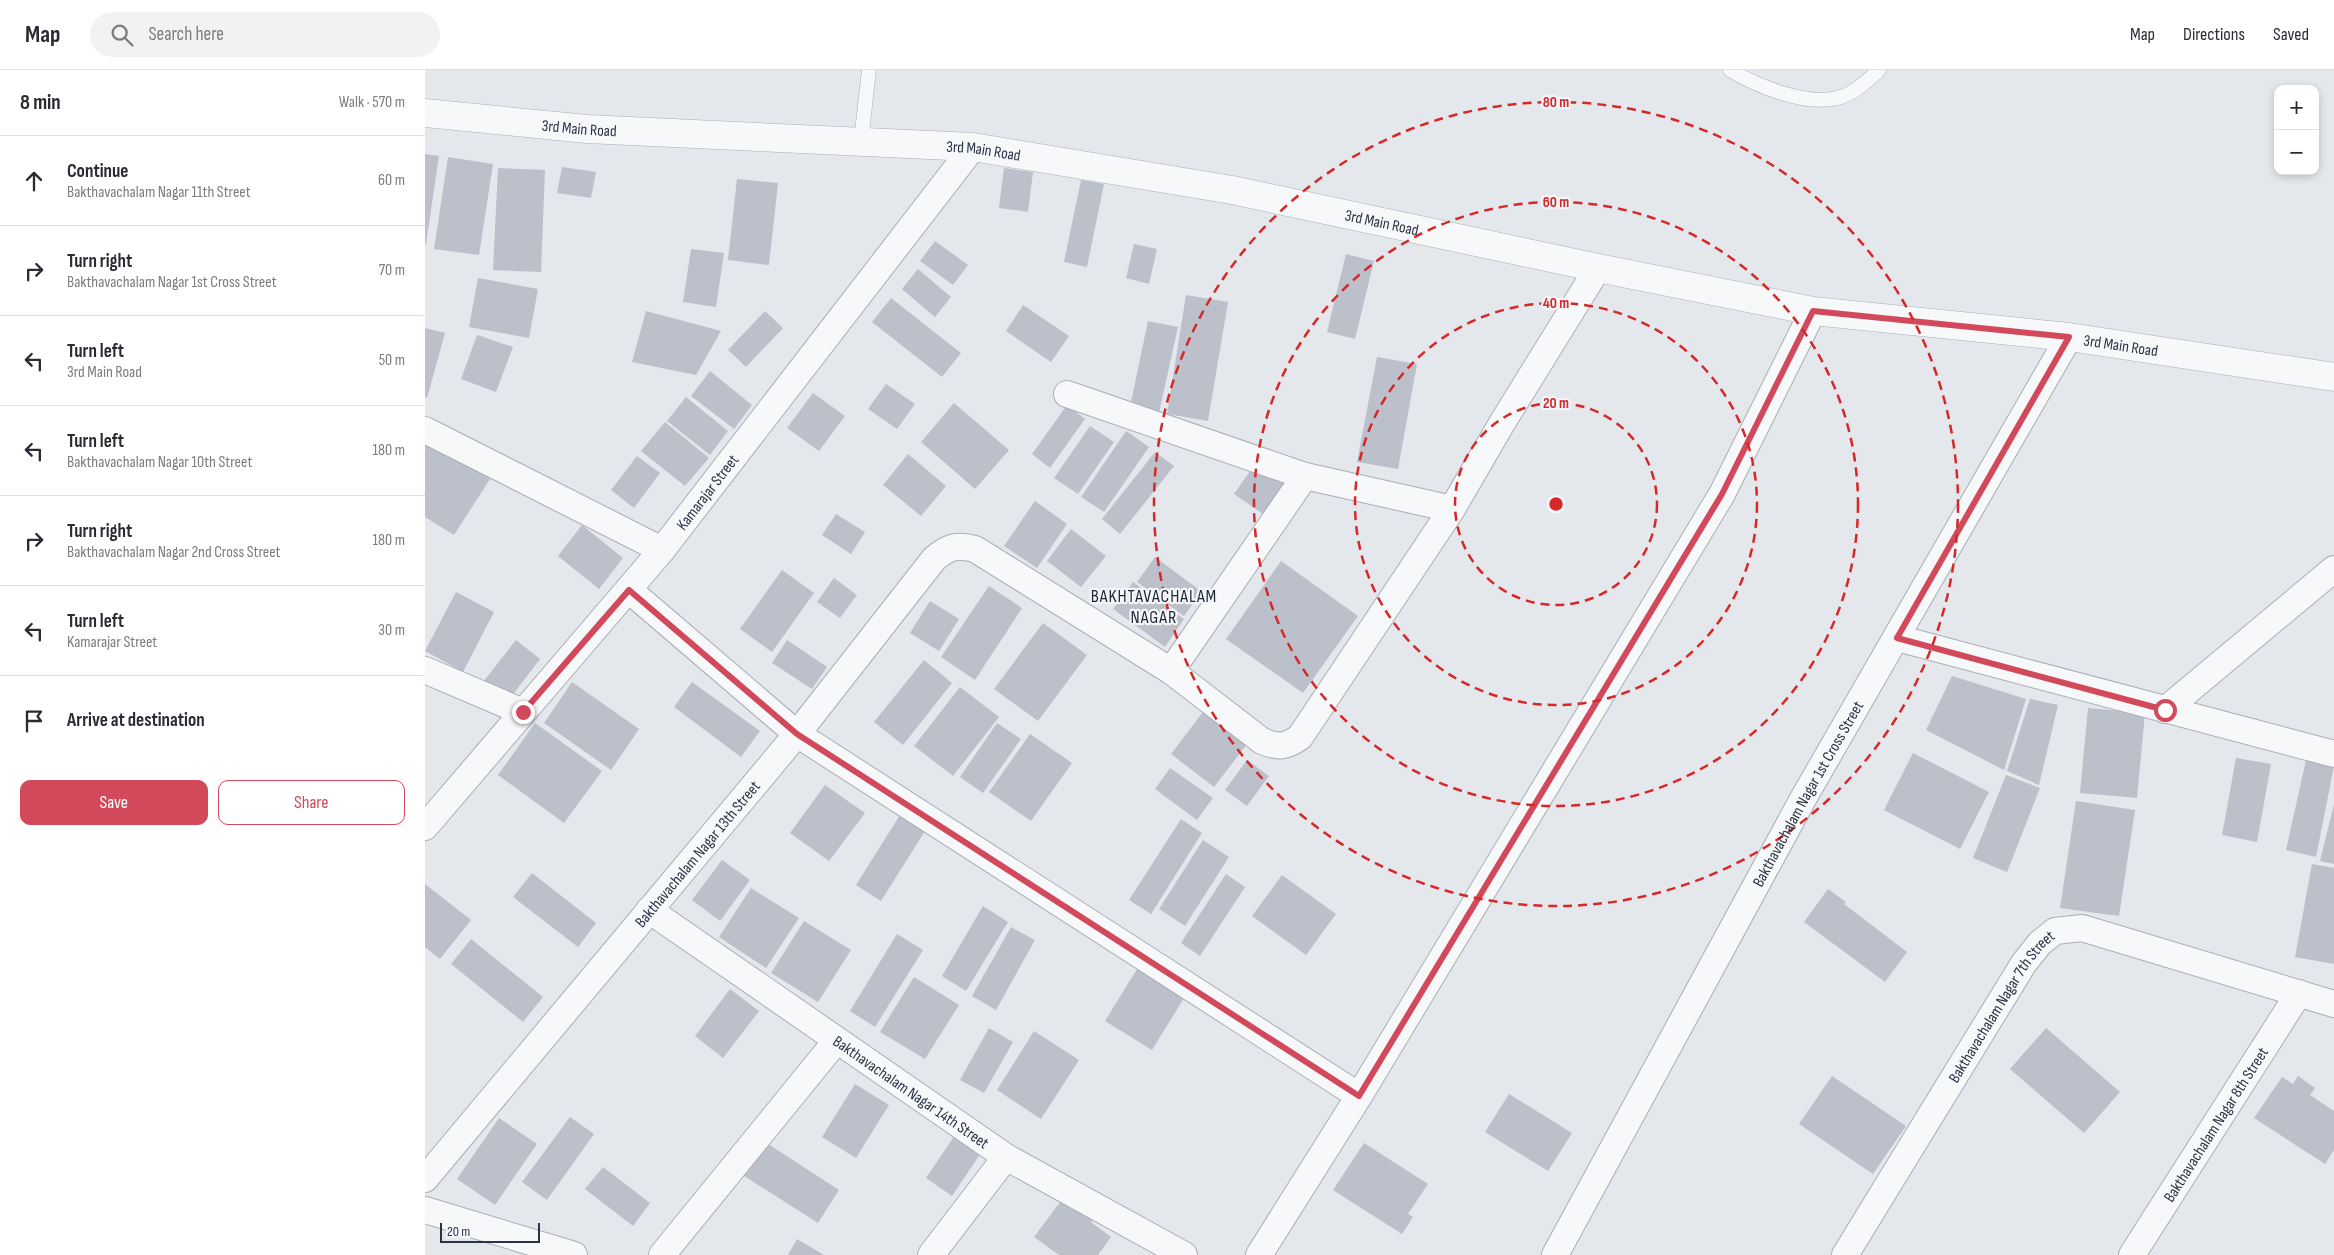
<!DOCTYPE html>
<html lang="en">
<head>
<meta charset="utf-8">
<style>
	:root { --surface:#fff; --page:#f2f2f3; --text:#2b2b33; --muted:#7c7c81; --line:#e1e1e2; --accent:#d1495b }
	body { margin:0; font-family:"Sofia Sans Condensed",sans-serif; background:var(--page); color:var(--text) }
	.controls { position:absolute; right:15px; top:15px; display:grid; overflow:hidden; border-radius:10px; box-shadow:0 2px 8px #0003 }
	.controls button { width:45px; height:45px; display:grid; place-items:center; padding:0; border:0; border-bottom:1px solid var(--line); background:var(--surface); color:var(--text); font:25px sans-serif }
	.scale { position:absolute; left:15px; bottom:12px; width:100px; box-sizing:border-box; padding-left:5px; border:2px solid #2b3445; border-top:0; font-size:14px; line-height:18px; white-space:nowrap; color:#2b3445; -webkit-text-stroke:4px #f4f6f9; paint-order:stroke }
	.stop { position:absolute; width:15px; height:15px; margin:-11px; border:4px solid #d1495b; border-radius:50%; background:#fff }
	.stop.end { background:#d1495b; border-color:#fff; box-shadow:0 1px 5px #0008 }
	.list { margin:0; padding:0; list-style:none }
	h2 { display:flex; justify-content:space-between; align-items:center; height:65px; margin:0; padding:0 20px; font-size:21px }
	h2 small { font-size:16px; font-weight:400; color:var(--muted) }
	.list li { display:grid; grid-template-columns:32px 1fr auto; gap:15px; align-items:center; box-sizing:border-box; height:90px; padding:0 20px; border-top:1px solid var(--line) }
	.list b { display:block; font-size:19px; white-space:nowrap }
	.list p { margin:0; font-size:16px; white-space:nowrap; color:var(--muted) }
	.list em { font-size:16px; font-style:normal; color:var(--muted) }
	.actions { display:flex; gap:10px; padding:15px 20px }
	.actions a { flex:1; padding:11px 0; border:1px solid var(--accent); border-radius:10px; text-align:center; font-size:18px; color:var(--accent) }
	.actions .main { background:var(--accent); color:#fff }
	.icon { flex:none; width:28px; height:28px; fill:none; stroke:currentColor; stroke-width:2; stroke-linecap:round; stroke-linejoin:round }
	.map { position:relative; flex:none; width:1909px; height:1185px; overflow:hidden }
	header { display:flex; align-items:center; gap:30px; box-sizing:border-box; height:70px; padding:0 25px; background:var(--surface); border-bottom:1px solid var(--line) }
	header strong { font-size:24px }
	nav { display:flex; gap:28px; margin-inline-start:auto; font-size:18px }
	.search { width:350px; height:45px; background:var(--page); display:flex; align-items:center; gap:12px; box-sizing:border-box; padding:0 18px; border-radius:28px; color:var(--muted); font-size:19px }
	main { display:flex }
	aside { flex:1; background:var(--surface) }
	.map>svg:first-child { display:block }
</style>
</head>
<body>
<header>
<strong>Map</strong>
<div class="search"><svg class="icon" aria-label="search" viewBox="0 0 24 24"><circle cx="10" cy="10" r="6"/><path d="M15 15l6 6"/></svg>Search here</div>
<nav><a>Map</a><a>Directions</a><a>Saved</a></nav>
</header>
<main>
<aside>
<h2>8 min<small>Walk · 570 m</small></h2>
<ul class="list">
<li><svg class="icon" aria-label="ahead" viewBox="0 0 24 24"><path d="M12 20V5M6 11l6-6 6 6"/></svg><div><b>Continue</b><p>Bakthavachalam Nagar 11th Street</p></div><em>60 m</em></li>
<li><svg class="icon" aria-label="right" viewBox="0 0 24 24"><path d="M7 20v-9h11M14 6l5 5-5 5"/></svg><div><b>Turn right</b><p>Bakthavachalam Nagar 1st Cross Street</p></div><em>70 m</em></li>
<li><svg class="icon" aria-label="left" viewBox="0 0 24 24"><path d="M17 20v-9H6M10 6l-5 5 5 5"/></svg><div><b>Turn left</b><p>3rd Main Road</p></div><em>50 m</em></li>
<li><svg class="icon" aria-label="left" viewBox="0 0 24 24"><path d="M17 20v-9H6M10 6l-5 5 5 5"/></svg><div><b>Turn left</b><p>Bakthavachalam Nagar 10th Street</p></div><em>180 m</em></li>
<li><svg class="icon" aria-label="right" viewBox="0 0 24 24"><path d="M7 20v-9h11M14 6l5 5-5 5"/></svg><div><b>Turn right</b><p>Bakthavachalam Nagar 2nd Cross Street</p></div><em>180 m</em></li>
<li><svg class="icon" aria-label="left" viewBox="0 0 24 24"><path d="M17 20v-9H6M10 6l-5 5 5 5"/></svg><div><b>Turn left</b><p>Kamarajar Street</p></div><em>30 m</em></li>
<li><svg class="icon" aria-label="arrive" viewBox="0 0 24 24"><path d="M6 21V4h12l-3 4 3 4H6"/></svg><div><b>Arrive at destination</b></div></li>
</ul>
<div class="actions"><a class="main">Save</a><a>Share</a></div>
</aside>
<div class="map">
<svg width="1909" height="1185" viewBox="0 0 1909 1185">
	<rect width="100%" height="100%" fill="#e4e7ec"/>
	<path fill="#bbc0ca" d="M0,84l14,2 -13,88h-1z
		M23,87l45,7 -14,91 -45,-6z
		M137,97l34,5 -5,26 -34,-5z
		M73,98l47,2 -4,102 -48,-2z
		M579,98l29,4 -5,40 -29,-4z
		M312,109l41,4 -9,82 -41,-5z
		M656,110l23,4 -17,83 -23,-5z
		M510,171l33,24 -15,20 -33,-24z
		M709,174l23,5 -8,35 -23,-6z
		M266,179l33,4 -8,54 -33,-5z
		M921,184l28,7 -19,78 -28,-7z
		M493,199l33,28 -16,20 -33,-28z
		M53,208l60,11 -9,49 -60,-11z
		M761,225l42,7 -20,119 -41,-7z
		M466,228l70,55 -19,24 -70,-55z
		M598,235l46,31 -18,26 -45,-31z
		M221,241l75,20 -25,44 -64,-13z
		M340,241l18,17 -37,39 -18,-17z
		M723,251l30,6 -19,86 -29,-6z
		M0,258l20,5 -18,65 -2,-1z
		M52,265l36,12 -17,45 -35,-13z
		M952,287l40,7 -19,105 -41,-7z
		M285,301l42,34 -18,24 -43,-33z
		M461,314l29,20 -18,25 -29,-20z
		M388,323l32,23 -26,35 -32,-23z
		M261,327l42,34 -18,24 -43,-34z
		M529,333l55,47 -34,39 -54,-47z
		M642,335l18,14 -35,49 -18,-14z
		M240,352l44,36 -24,28 -44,-35z
		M665,356l24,16 -36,52 -24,-16z
		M701,361l23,16 -45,65 -23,-15z
		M0,367l65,42 -36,56 -29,-18z
		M730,382l19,14 -54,68 -18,-15z
		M483,384l38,32 -25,30 -38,-31z
		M212,386l23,17 -26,35 -23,-18z
		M832,391l39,27 -23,33 -39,-27z
		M610,431l32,23 -30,44 -33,-22z
		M411,444l29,18 -14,22 -29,-19z
		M157,455l41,33 -24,31 -41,-33z
		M646,459l35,27 -25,31 -34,-26z
		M730,487l47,35 -18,24 -47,-34z
		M856,491l77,55 -55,77 -77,-54z
		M357,500l32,23 -42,59 -32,-23z
		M409,508l23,17 -17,23 -23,-16z
		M708,512l51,37 -19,28 -52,-38z
		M564,516l33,22 -47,72 -34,-23z
		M31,522l38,20 -31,60 -38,-21z
		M505,531l29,18 -20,32 -29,-18z
		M618,553l44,32 -49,66 -44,-32z
		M91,570l24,19 -32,42 -25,-19z
		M362,570l40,27 -15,22 -40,-26z
		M499,590l28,23 -49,62 -29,-23z
		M1527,606l74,23 -22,71 -78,-40z
		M147,612l67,47 -28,41 -67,-47z
		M267,612l68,49 -19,26 -67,-50z
		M535,617l39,30 -46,59 -39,-30z
		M1605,629l28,6 -19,80 -32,-14z
		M1663,638l57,5 -8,85 -57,-5z
		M778,642l44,32 -33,43 -43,-33z
		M110,653l67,48 -38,52 -66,-48z
		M572,653l24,16 -38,54 -23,-16z
		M605,664l42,29 -41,58 -42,-29z
		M1488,683l76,39 -29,57 -76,-39z
		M1811,688l35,6 -14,78 -35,-7z
		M822,690l22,16 -22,30 -22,-16z
		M1881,690l28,6 -18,91 -30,-7z
		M745,698l43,30 -16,22 -42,-31z
		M1581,705l34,13 -33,84 -34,-14z
		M400,715l40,28 -36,48 -39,-28z
		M1651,731l59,9 -16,106 -59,-8z
		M1909,734v60l-14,-3z
		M475,745l25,16 -44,70 -25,-16z
		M756,749l21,14 -51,81 -22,-14z
		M778,770l26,17 -44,69 -26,-17z
		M297,790l28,20 -30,41 -28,-21z
		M1887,794l22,4v96l-39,-7z
		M107,803l64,50 -18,24 -65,-50z
		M801,804l19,13 -45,69 -19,-13z
		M857,805l54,39 -30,41 -54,-39z
		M0,814l46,36 -31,39 -15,-12z
		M326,818l48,30 -33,50 -47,-31z
		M1403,819l18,13 -2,2 63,48 -22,30 -81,-60z
		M558,836l25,16 -42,69 -24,-15z
		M379,851l47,29 -33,52 -47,-29z
		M586,857l24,13 -39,70 -24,-14z
		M472,864l26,16 -48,77 -25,-16z
		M46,869l72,58 -20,25 -72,-58z
		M712,899l47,29 -32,52 -47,-29z
		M489,907l45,28 -34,54 -45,-27z
		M305,919l29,22 -36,47 -28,-22z
		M564,958l24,14 -29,51 -24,-13z
		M1621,958l74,64 -36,41 -74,-64z
		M609,961l45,29 -38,59 -44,-29z
		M1407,1006l74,50 -33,48 -74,-50z
		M1873,1006l17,12 -5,7 24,16v39l-9,14 -71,-46 28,-41 11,7z
		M430,1014l34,21 -33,53 -34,-21z
		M1084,1024l63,39 -24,38 -63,-39z
		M145,1047l24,17 -47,66 -25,-18z
		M74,1048l38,26 -42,61 -38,-26z
		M532,1062l26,18 -31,46 -26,-18z
		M337,1070l77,50 -21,33 -77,-49z
		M939,1073l64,41 -20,30 5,3 -11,17 -69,-44z
		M178,1097l47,36 -17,23 -48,-37z
		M636,1131l17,11 3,-5 14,10 -4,5 20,15 -13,18h-39l-25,-18z
		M372,1169l27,16h-36z"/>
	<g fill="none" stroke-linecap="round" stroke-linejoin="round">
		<g stroke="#a9aeb7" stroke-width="15">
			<path id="service" d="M1305,0c27,16 75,36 107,28 16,-3 30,-17 42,-28
				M436,71l8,-71"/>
		</g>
		<g stroke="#a9aeb7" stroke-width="28">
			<g id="minor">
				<path d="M642,324l238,82"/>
				<path d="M0,360l237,120"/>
				<path d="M204,520l168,144 562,362"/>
				<path d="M1472,568l437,116"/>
				<path d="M0,600l98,42"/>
				<path d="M746,601l134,-195 147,33"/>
				<path d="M1740,640l169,-141"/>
				<path id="s1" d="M0,757l237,-277 311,-403"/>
				<path id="s2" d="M224,840l357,247 178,98"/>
				<path id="s3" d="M0,1109l372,-445 137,-175c14,-12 23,-15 41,-10l196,122 91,70c16,7 24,6 38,-4l152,-228 50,-86 96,-155"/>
				<path d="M0,1140l149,45"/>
				<path d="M237,1185l175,-215"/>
				<path d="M506,1185l75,-98"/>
				<path d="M834,1185l100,-159 363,-602 91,-183"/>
				<path id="s4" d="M1130,1185l249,-458 265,-460"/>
				<path id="s5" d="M1420,1185l179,-292 16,-20 15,-12 27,-3 252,76"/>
				<path id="s6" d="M1707,1185l167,-262"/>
			</g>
		</g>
		<g stroke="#a9aeb7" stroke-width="29">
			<g id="tertiary">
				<path id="s7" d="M0,43l162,16 386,18 259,43 366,78 215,43 256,26 265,40"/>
			</g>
		</g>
		<use href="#service" stroke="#f7f8fa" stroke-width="14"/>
		<use href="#minor" stroke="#f7f8fa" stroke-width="26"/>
		<use href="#tertiary" stroke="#f7f8fa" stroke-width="28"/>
	</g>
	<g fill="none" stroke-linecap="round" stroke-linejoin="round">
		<path stroke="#d1495b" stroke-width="6" d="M98,642l106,-122 168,144 562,362 363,-602 91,-183 256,26 -172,301 268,72"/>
	</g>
	<g fill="none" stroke="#d62828" stroke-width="2.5" stroke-dasharray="9 6">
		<circle cx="1131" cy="434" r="101"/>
		<circle cx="1131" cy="434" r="201"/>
		<circle cx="1131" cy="434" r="302"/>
		<circle cx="1131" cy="434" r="402"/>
	</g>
	<g text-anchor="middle" stroke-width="4.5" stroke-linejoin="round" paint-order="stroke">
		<g font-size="16" fill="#2b3445" stroke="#f4f6f9">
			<text dy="6" stroke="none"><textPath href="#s7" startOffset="155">3rd Main Road</textPath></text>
			<text dy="6" stroke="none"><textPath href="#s7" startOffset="560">3rd Main Road</textPath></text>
			<text dy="6" stroke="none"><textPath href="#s7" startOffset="965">3rd Main Road</textPath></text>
			<text dy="6" stroke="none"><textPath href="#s7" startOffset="1715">3rd Main Road</textPath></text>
			<text dy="6" stroke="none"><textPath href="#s1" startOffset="438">Kamarajar Street</textPath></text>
			<text dy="6" stroke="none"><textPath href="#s4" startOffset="526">Bakthavachalam Nagar 1st Cross Street</textPath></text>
			<text dy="6" stroke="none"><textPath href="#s3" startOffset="424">Bakthavachalam Nagar 13th Street</textPath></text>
			<text dy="6" stroke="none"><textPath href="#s5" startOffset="294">Bakthavachalam Nagar 7th Street</textPath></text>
			<text dy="6" stroke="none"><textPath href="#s2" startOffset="319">Bakthavachalam Nagar 14th Street</textPath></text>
			<text dy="6" stroke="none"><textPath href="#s6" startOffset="155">Bakthavachalam Nagar 8th Street</textPath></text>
		</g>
		<g font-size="18" letter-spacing="1" fill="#1d2536" stroke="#f4f6f9">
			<text x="729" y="532">BAKHTAVACHALAM<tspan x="729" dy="21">NAGAR</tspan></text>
		</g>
	</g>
	<circle cx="1131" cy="434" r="8" fill="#d62828" stroke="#f4f6f9" stroke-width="2.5"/>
	<g font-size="15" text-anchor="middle" font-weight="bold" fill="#d62828" stroke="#f4f6f9" stroke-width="4.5" stroke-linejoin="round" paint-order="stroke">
		<text x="1131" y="37">80 m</text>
		<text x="1131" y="137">60 m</text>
		<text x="1131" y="238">40 m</text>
		<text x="1131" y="338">20 m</text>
	</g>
</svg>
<div class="controls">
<button>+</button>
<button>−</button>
</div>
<div class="scale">20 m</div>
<div class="stop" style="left:1740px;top:640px"></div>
<div class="stop end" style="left:98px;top:642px"></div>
</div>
</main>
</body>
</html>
